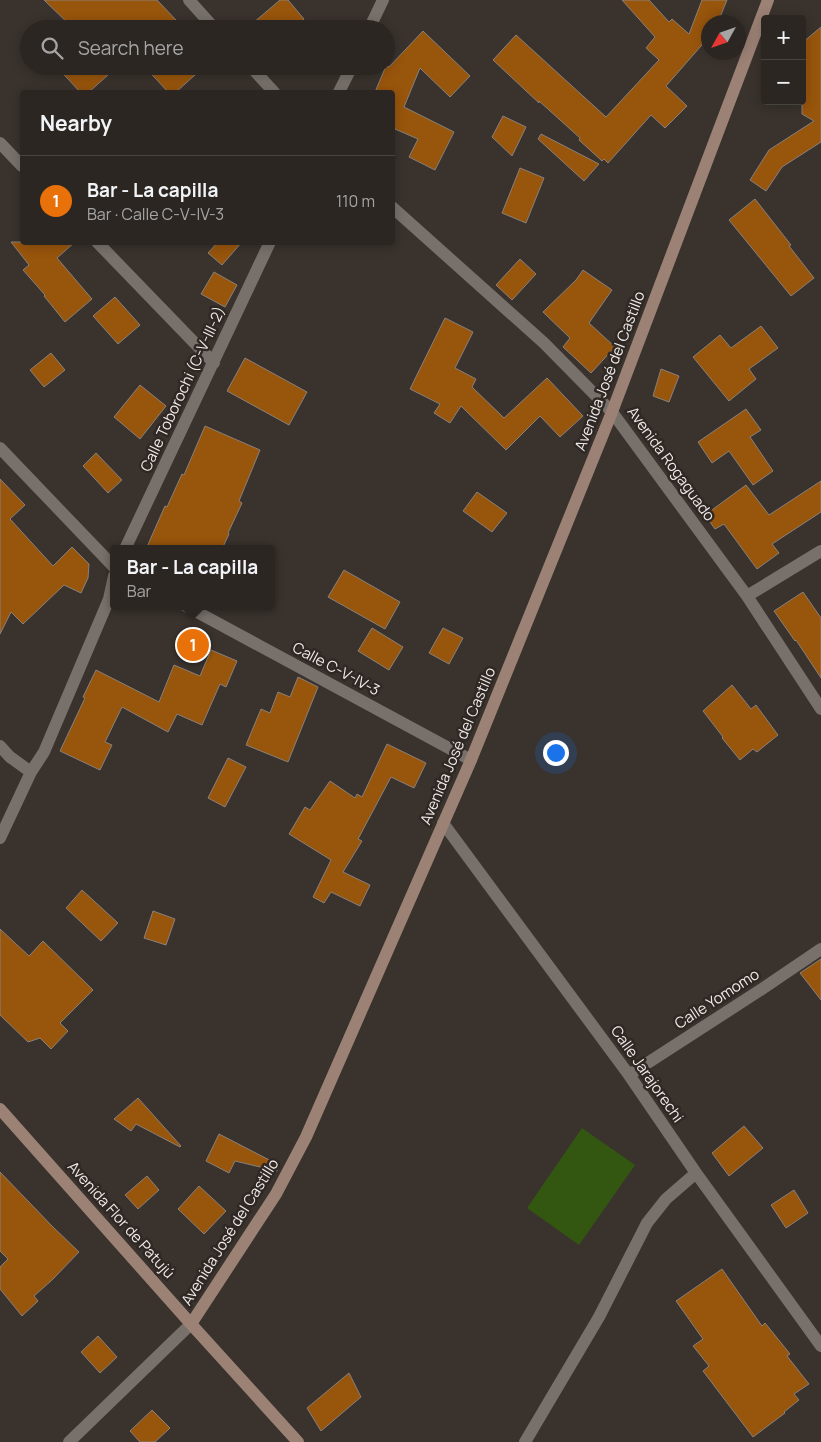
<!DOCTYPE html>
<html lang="en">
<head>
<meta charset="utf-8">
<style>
	:root { --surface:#2b2622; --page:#37322f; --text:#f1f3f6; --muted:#a6a5a5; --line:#474340; --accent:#db2777 }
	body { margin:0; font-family:Manrope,sans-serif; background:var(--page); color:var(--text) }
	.controls { position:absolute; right:15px; top:15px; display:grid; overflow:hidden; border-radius:5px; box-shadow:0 2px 12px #0003 }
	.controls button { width:45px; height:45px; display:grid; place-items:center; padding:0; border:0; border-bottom:1px solid var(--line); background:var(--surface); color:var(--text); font:25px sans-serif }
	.compass { position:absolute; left:701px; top:15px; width:45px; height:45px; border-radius:50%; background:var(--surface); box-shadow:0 2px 12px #0003; rotate:230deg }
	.you { position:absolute; left:555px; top:752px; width:18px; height:18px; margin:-12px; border:4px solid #fff; border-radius:50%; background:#1a73e8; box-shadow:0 0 0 8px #1a73e833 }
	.badge { display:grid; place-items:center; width:32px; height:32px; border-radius:50%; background:var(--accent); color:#fff; font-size:16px; font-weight:700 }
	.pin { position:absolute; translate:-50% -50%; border:2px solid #fff; box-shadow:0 1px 5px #0006 }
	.popup { position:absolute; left:110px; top:545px; width:165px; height:65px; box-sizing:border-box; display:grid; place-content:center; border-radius:5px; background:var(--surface); filter:drop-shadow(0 1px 4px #0005); font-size:16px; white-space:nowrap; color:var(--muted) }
	.popup b { font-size:19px; color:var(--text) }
	.popup::after { content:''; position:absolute; left:50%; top:100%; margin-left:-10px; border:10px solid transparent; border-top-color:var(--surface) }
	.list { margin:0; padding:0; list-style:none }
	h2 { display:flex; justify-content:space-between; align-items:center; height:65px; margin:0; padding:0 20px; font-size:21px }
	h2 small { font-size:16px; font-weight:400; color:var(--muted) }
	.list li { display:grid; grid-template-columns:32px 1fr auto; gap:15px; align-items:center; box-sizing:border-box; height:90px; padding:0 20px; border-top:1px solid var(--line) }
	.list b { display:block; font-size:19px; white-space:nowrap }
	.list p { margin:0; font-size:16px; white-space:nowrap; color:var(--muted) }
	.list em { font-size:16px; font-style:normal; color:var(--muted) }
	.icon { flex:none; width:28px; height:28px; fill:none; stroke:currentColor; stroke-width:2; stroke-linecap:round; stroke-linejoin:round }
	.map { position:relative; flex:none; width:821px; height:1442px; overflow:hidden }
	.search { position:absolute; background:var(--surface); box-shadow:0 2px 12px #0003; left:20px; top:20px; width:375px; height:55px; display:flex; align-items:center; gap:12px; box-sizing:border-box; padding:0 18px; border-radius:28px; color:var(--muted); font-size:19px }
	.panel { position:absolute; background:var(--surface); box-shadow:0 2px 12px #0003; left:20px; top:90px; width:375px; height:155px; border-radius:5px }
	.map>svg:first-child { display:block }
</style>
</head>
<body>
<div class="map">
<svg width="821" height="1442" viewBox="0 0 821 1442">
	<rect width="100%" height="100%" fill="#39322d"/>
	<path fill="#335711" d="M582,1128l53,37 -56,80 -52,-37z"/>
	<path fill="#98550c" stroke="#89817c" d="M44,0h113l19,20 -8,9h-94z
		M280,0h8l16,19 -12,10h-46z
		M622,0h27l20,22 3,-3 17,15 13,-34h25l-9,22h-10v16l-42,48 21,20 -22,22 -14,-13 -43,48 -4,-4 -2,2 -23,-21 1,-2 -41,-37v2l-46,-43 23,-25 90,82 53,-57 -13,-12 9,-11z
		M821,27v115l-39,25 -16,24 -16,-11 19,-30 45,-29 -12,-7v-71z
		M423,31l47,45 -20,21 -30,-29 -16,39 50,25 -19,38 -26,-13 9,-18 -23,-10 -3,5v-42h-17l11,-26 3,1z
		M56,66h62l-29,26h-9z
		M144,66h61l-29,26h-8z
		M503,116l23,11 -14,29 -20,-19z
		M541,134l58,30 -15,17 -46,-42z
		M520,168l24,10 -18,45 -24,-10z
		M755,199l36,46 -2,1 25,32 -23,18 -62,-76z
		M11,242h64l-18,16 35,41 -27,23 -21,-26 1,-1 -22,-25 6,-5z
		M218,242h24l-20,23 -14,-12z
		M520,259l16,15 -24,26 -16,-15z
		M583,270l29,20 -23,33 26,24 -24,26 -28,-26 7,-9 -27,-26 33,-32z
		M214,272l23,13 -12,22 -24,-13z
		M115,297l25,28 -22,19 -25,-28z
		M445,318l28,14 -18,36 21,11 -4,8 32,31 43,-40 36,38 -23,21 -20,-21 -34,34 -45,-44 -11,17 -16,-10 6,-9 -30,-15z
		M761,326l17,22 -29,21 7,10 -27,22 -36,-44 27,-22 11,13z
		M51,353l14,17 -21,17 -14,-17z
		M245,358l62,34 -18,33 -62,-34z
		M661,369l18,7 -10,26 -16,-6z
		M140,385l26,21 -26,33 -26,-22z
		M746,409l15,21 -11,7 23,34 -20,14 -24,-34 -17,12 -14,-21z
		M205,426l55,24 -21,51 3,2 -14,30 1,1 -7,15h-76l19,-43 2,1 15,-33 2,1z
		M96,453l26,27 -14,13 -25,-27z
		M0,479l25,26 -15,14 43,47 19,-19 17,17 -1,14 -7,15 -17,-8 -41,39 -12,-12 -11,22z
		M821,481v31l-49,32 7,9 -22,16 -33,-45 -9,5 -10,-14 41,-30 23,30z
		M477,492l30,21 -15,19 -29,-21z
		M344,570l56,32 -15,27 -57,-32z
		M803,592l18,26v60l-25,-38 -1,1 -21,-30z
		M372,628l31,19 -14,23 -31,-19z
		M443,628l20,10 -14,26 -20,-11z
		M211,650l26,11 -11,26 -6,-3 -18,41 -25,-11 -9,18 -46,-25 -17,35 7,3 -12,25 -40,-19 25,-53 -2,-1 13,-27 63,32 15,-37 26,11z
		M298,677l20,10 -30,75 -42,-17 15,-36 9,4 8,-21 12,5z
		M732,685l19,24 5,-4 22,30 -21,17 -4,-3 -13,11 -18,-22 1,-1 -20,-26z
		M387,744l39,19 -12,25 -23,-11 -33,62 4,2 -19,31 27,13 -10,21 -29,-14 -7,11 -11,-6 18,-37 -42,-26 16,-27 5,3 20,-29 25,17 2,-4 5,3z
		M228,758l18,9 -21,40 -17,-9z
		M82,890l36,33 -17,18 -35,-33z
		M153,911l22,8 -9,26 -22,-7z
		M0,929l29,27 14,-15 50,49 -33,33 8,8 -17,18 -11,-11 -12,4 -28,-27z
		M821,959v41l-21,-27z
		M138,1098l43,48 -1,1 -44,-23 -5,7 -17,-12z
		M744,1126l19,22 -34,28 -17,-23z
		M219,1134l60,31 -2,6 -42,-10 -6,12 -23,-12z
		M0,1172l52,54 27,26 -27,28 -18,16 4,5 -16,15 -22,-27v-22l8,-8 -8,-8z
		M147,1176l12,14 -21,19 -13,-14z
		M199,1186l27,25 -22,23 -26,-25z
		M794,1190l14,23 -22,15 -15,-23z
		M722,1269l40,57 3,-3 25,31 -3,2 22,28 -15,10 5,6 -15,12 1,1 -32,24 -50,-66 6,-5 -16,-20 10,-7 -27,-38z
		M98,1336l19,21 -17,16 -19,-21z
		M349,1373l12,24 -40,34 -14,-23z
		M152,1410l18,18 -15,14h-15l-10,-11z"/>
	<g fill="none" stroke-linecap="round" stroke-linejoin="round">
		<path stroke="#78716b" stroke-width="12" d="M189,0l26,29
			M369,29l14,-29
			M250,66l24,26
			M339,92l13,-26
			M0,143l22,23
			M392,207l152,136 68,69 135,184 74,113
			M97,242l117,121
			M0,448l114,119
			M125,549l145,-307
			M747,596l74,-45
			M186,606l285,154
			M0,746l10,11 21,15
			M443,823l186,252 67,98 125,173
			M0,838l31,-66 13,-20 65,-153 5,-23
			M629,1075l133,-86 59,-40
			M69,1442l122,-118
			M525,1442l74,-125 48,-94 19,-24 30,-26"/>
		<path stroke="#9c8275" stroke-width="12" d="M0,1109l191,215 107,118
			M191,1324l85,-130 30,-57 165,-377 141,-348 156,-412"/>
	</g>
	<g text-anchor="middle" stroke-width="5" stroke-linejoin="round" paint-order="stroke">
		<g font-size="15" fill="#efebe8" stroke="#2f2824">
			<text transform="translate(610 371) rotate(-69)" y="5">Avenida José del Castillo</text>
			<text transform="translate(183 389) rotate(-65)" y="5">Calle Toborochi (C-V-III-2)</text>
			<text transform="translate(671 464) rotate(54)" y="5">Avenida Rogaguado</text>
			<text transform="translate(336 669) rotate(28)" y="5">Calle C-V-IV-3</text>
			<text transform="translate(458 746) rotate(-67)" y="5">Avenida José del Castillo</text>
			<text transform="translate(717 999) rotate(-33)" y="5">Calle Yomomo</text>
			<text transform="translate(647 1074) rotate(55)" y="5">Calle Jarajorechi</text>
			<text transform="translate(121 1220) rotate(48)" y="5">Avenida Flor de Patujú</text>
			<text transform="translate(230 1232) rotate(-58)" y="5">Avenida José del Castillo</text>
		</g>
	</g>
</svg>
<div class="controls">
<button>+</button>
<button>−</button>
</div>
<svg class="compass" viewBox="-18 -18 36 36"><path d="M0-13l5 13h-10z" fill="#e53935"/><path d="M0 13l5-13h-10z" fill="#a6a5a5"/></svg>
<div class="you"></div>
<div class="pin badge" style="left:193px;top:645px;background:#e8710a">1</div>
<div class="popup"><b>Bar - La capilla</b>Bar</div>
<div class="search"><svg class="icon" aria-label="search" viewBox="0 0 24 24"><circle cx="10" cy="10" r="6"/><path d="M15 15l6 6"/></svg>Search here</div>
<section class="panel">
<h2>Nearby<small></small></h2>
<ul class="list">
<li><span class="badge" style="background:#e8710a">1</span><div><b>Bar - La capilla</b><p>Bar · Calle C-V-IV-3</p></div><em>110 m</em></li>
</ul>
</section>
</div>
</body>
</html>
